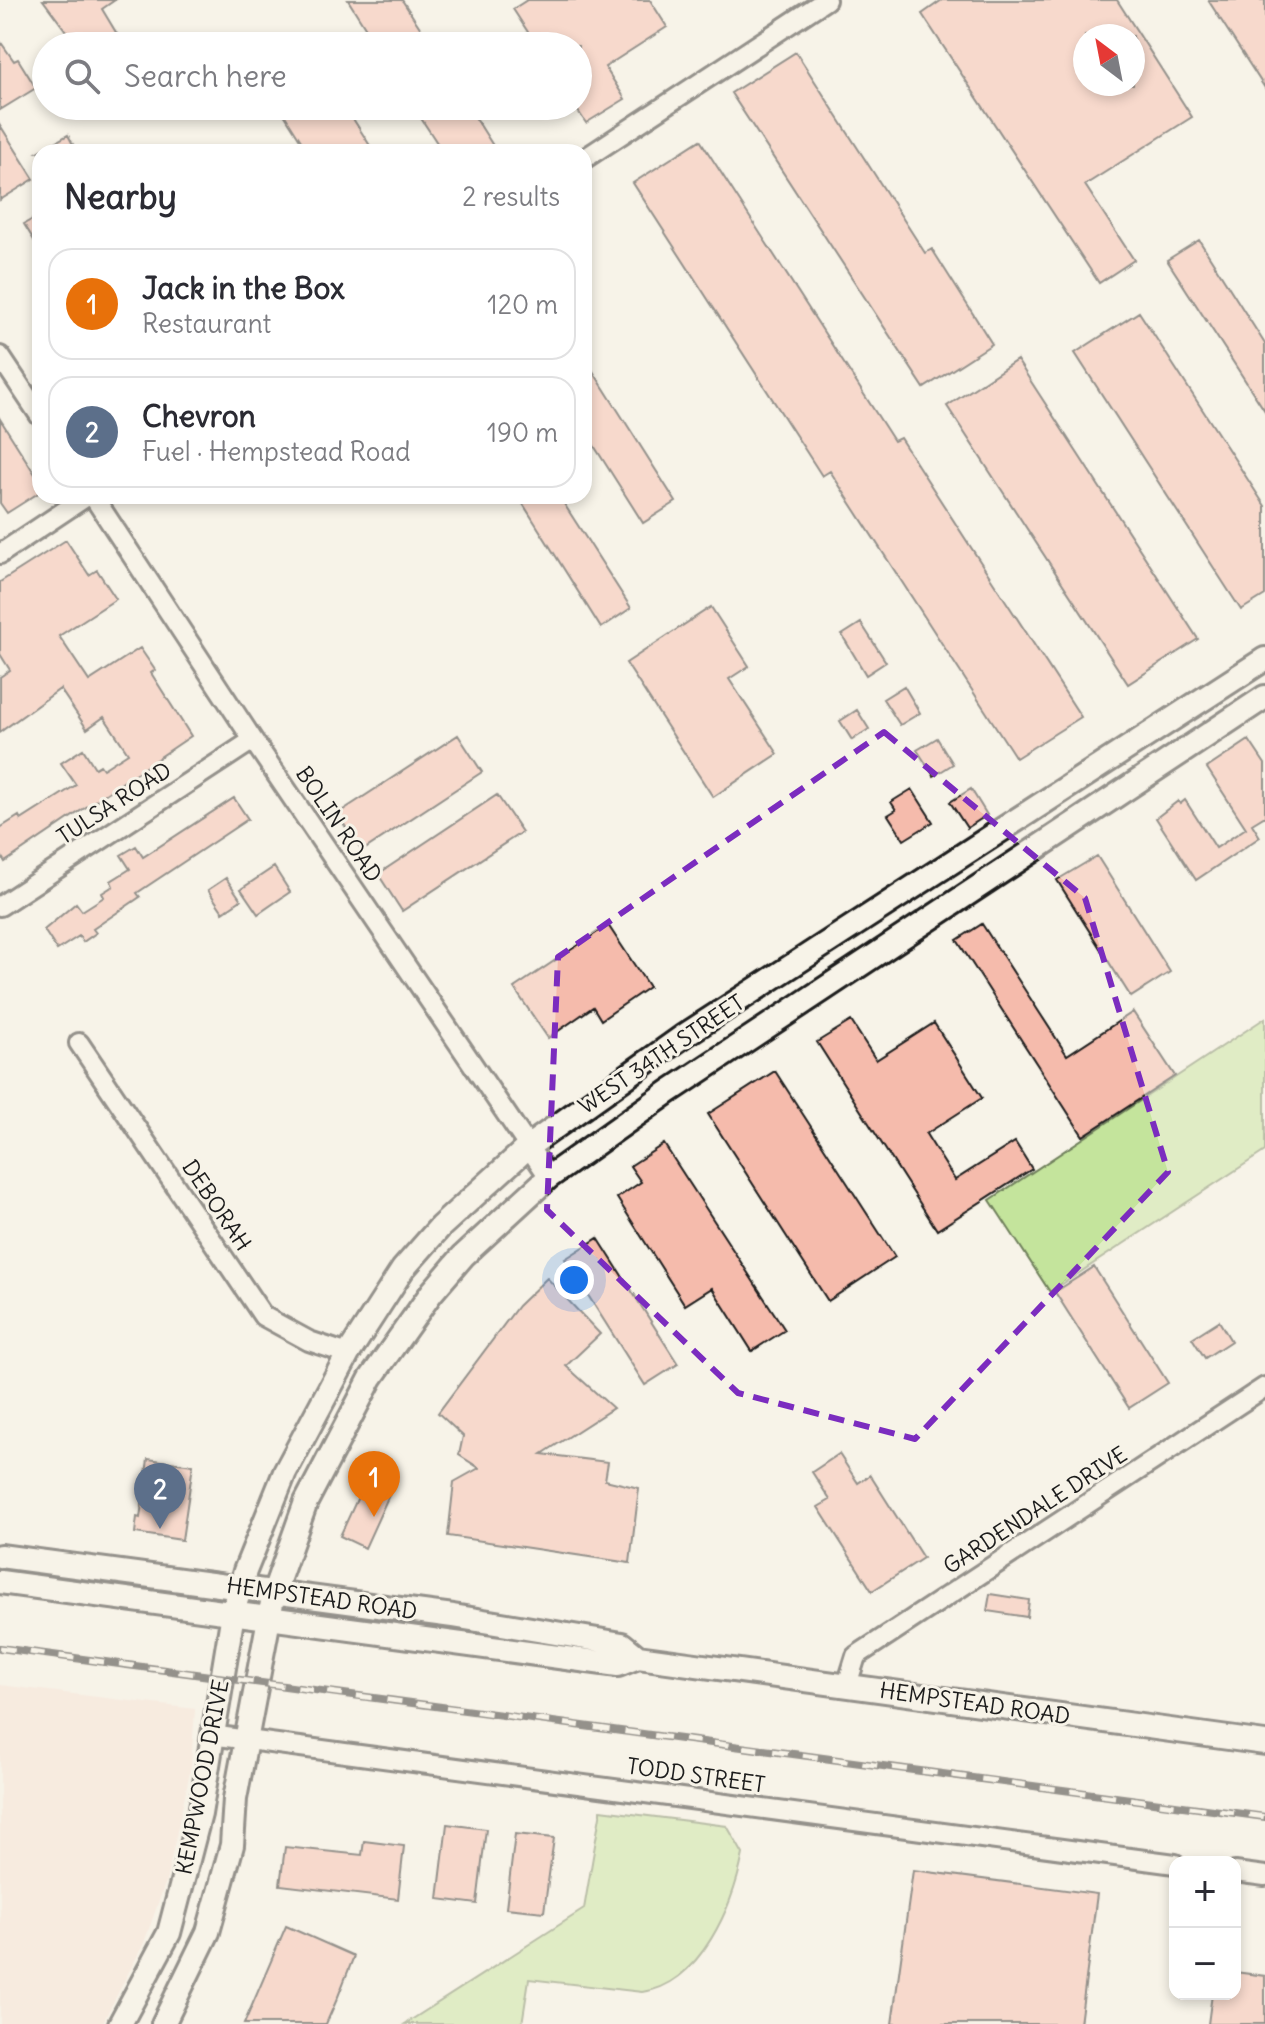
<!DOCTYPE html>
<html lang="en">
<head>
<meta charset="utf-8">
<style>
	:root { --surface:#fff; --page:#f2f2f3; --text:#2b2b33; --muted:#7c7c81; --line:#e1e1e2; --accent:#1f6fb2 }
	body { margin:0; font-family:Delius,sans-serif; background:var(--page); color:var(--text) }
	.controls { position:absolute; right:24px; bottom:24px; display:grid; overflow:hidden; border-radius:16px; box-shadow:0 4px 12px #0003 }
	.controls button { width:72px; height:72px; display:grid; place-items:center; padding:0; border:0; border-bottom:2px solid var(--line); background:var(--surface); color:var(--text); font:40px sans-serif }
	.compass { position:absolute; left:1073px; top:24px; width:72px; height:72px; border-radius:50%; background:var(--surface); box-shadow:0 4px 12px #0003; rotate:328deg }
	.you { position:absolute; left:574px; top:1280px; width:28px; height:28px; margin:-20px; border:6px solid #fff; border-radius:50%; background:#1a73e8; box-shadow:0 0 0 12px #1a73e833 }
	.badge { display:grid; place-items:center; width:52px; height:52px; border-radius:50%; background:var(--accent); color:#fff; font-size:26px; font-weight:700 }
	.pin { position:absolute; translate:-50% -66px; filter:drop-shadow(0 2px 4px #0008) }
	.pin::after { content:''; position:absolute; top:42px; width:28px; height:24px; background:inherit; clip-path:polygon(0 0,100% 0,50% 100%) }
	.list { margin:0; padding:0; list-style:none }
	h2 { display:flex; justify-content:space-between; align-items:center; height:104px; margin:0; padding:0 32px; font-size:34px }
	h2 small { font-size:26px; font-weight:400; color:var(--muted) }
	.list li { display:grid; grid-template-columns:52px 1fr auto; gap:24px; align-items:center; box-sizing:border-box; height:112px; margin:0 16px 16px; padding:0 16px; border:2px solid var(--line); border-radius:24px }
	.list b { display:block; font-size:30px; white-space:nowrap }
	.list p { margin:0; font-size:26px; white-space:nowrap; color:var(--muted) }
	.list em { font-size:26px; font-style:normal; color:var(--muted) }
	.icon { flex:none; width:44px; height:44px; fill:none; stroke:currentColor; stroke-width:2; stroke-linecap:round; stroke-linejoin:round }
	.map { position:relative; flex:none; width:1265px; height:2024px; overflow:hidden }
	.search { position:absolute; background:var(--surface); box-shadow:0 4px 12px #0003; left:32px; top:32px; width:560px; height:88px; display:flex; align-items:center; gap:20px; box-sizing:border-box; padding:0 28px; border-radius:44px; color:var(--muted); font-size:30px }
	.panel { position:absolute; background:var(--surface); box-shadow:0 4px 12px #0003; left:32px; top:144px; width:560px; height:360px; border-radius:24px }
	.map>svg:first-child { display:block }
</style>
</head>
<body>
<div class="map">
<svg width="1265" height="2024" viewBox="0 0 1265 2024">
	<rect width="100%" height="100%" fill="#f7f3e8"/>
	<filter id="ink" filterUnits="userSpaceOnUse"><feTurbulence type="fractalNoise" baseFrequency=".0125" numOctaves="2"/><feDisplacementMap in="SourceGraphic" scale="16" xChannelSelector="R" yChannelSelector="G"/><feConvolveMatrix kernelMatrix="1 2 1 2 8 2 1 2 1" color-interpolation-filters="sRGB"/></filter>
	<g filter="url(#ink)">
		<path fill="#f6e2d6" d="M0,1685l195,24 -4,58 -24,111 -23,65 -42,81h-102z"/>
		<path fill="#c4e49c" stroke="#70805c" stroke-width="2" d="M1265,1018v133l-215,141 -60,-92z
			M601,1810l126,16 16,28c-10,51 -42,130 -101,138l-113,-13 -7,45h-117l179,-115z"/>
		<path fill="#f5bbac" stroke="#1c1c1c" stroke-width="2" fill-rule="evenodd" d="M43,0h72l-13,9 15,25 -8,5 4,7h-36z
			M348,0h54l30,46h-55z
			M527,0h123l17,27 -62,40 20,32 -39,24 -8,-12v-65h-41l-24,-37z
			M942,0h175l75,117 -107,68 49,75 -35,23 -177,-269zM1085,36h48v48h-48z
			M1208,0h57v88z
			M0,41l14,20 4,-2 18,29 -36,22z
			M796,52l129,201 7,-4 60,95 -68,44 -193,-295z
			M279,106h66l29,46h-66z
			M413,106h55l29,46h-54z
			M0,125l34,54 -34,21z
			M68,135l9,17h-39z
			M700,140l194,301 6,-3 181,279 -65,41 -186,-287 -8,5 -189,-293z
			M40,215v35l-16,-26z
			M1199,240l66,104v67l-98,-151z
			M1139,312l126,194v89l-24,15 -166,-257z
			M584,357l92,145 -33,21 -59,-93z
			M1017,360l181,279 -70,45 -181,-278z
			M0,419l40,63v10l-33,21 -7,-10z
			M518,496h41l72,112 -30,20z
			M66,540l23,35 8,-5 19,29 -57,37 30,45 51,-33 15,22 -4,3 40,63 -186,126 -5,-8v-26l19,-12 2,4 55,-35 -15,-22 22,-14 12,19 5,-3 3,4 25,-16 -24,-36 -17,12 -27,-40 -60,43v-55l10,-7 -10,-16v-72z
			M711,607l38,59 -20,13 49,75 -65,43 -87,-134z
			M861,623l25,39 -20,13 -24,-40z
			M904,686l16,27 -20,12 -17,-26z
			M857,710l12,19 -17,11 -12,-19z
			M458,735l24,37 -120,79 -25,-37z
			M937,738l16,26 -19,12 -17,-26z
			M1249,740l16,24v52l-13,8 8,13 -64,43 -40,-62 22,-17 2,3 5,-4 31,48 30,-20 -39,-60z
			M912,789l21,33 -29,18 -16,-25 8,-5 -5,-8z
			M971,789l16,26 -20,13 -17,-26z
			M497,795l25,37 -120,79 -24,-37z
			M234,798l14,21 -111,74 3,4 -47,32 3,4 -13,9 -4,-6 -22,14 -13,-20 32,-27 6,8 22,-14 -2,-4 11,-7 -2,-5 19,-12 -9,-14 15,-9 7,11z
			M1097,856l73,116 -39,25 -74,-117z
			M274,867l16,25 -32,22 -17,-25z
			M226,878l15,22 -18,12 -15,-22z
			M982,924l85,131 66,-43 42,64 -92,60 -126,-196z
			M608,925l41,62 -48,33 -8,-13 -45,31 -34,-50z
			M851,1021l25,39 58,-37 48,75 -56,36 29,46 60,-38 17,27 -95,61 -120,-188z
			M775,1071l120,186 -67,44 -120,-187z
			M664,1144l121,186 -33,21 -40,-63 -27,17 -68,-107 24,-16 -11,-16z
			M598,1238l80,126 -33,21 -80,-126z
			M1094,1267l74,116 -39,25 -74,-116z
			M547,1278l53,56 -34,32 47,42 -71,46 66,8 -3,18 34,8 -9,75 -182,-27 6,-54 25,-14 -20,-13 4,-19 -25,-23 80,-107z
			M1219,1321l12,20 -26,17 -13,-20z
			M839,1454l19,29 12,-8 53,83 -51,33 -54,-84 12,-7 -18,-28z
			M148,1459l45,6 -11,75 -47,-7 2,-16 3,1z
			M364,1484l25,11 -24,53 -25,-12z
			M990,1594l39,6 -2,17 -40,-6z
			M447,1824l39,5 -9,75 -39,-5z
			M515,1834l39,4 -10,74 -38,-4z
			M364,1841l40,5 -6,53 -118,-14 5,-38 77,8z
			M913,1870l184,24 -17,130h-188z
			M286,1926l68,30 -17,43 -11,25h-82z
			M1235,1972l30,4v48h-57l4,-30h23z"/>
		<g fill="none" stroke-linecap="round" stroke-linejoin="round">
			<g stroke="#1c1c1c" stroke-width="24">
				<path id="minor" d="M584,159l242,-159
					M0,356l40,60
					M93,496l160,244 296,437
					M0,554l87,-58
					M0,906l253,-166
					M79,1043l184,273 46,25 39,13
					M847,1685l9,-29 409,-269
					M211,1735l964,129
					M1235,1872l30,4"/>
			</g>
			<g stroke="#1c1c1c" stroke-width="28">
				<path id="major" d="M0,1556l453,60 169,28 16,13
					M0,1582l618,83 20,-8 627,86
					M120,2024l49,-91 31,-119 33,-201 12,-42 40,-99 63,-118 55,-85 37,-42 89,-81 156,-111 580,-376
					M163,2024l45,-92 24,-87 3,-46 39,-207 32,-90 65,-124 61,-86 31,-36 86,-79 121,-86 595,-394"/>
			</g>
			<use href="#minor" stroke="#f7f3e8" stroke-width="18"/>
			<use href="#major" stroke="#f7f3e8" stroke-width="22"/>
			<g stroke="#1c1c1c" stroke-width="8">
				<path id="rail" d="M0,1648l1265,169"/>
			</g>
			<use href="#rail" stroke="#f7f3e8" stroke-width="5" stroke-dasharray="15" stroke-linecap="butt"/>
		</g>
	</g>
	<path d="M0 0H1265V2024H0ZM884,732l201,166 83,274 -253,267 -177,-46 -191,-183 11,-253z" fill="#f7f3e8" fill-opacity=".55" fill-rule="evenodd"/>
	<path fill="none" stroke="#7b2cbf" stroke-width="6" stroke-dasharray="16 10" stroke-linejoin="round" d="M884,732l201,166 83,274 -253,267 -177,-46 -191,-183 11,-253z"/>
	<g text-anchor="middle" stroke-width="6" stroke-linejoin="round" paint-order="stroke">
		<g font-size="22" fill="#1c1c1c" stroke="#f7f3e8">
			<text transform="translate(114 803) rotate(-33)" y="8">TULSA ROAD</text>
			<text transform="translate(339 824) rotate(56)" y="8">BOLIN ROAD</text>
			<text transform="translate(661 1054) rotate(-34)" y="8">WEST 34TH STREET</text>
			<text transform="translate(217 1205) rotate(56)" y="8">DEBORAH</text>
			<text transform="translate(1035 1510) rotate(-33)" y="8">GARDENDALE DRIVE</text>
			<text transform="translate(322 1598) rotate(8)" y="8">HEMPSTEAD ROAD</text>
			<text transform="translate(975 1703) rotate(8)" y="8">HEMPSTEAD ROAD</text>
			<text transform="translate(696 1775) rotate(8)" y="8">TODD STREET</text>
			<text transform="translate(202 1777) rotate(-79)" y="8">KEMPWOOD DRIVE</text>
		</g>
	</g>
</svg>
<div class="controls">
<button>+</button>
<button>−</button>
</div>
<svg class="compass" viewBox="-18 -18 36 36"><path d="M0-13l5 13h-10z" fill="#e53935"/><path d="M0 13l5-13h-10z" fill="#7c7c81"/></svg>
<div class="you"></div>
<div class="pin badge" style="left:374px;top:1517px;background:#e8710a">1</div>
<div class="pin badge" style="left:160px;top:1529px;background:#5c6f8a">2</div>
<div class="search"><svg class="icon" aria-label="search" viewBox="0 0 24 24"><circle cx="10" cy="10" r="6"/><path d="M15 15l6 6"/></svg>Search here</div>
<section class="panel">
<h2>Nearby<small>2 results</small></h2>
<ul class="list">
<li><span class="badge" style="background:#e8710a">1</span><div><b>Jack in the Box</b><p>Restaurant</p></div><em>120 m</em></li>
<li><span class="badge" style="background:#5c6f8a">2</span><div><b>Chevron</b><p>Fuel · Hempstead Road</p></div><em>190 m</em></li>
</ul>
</section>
</div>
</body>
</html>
